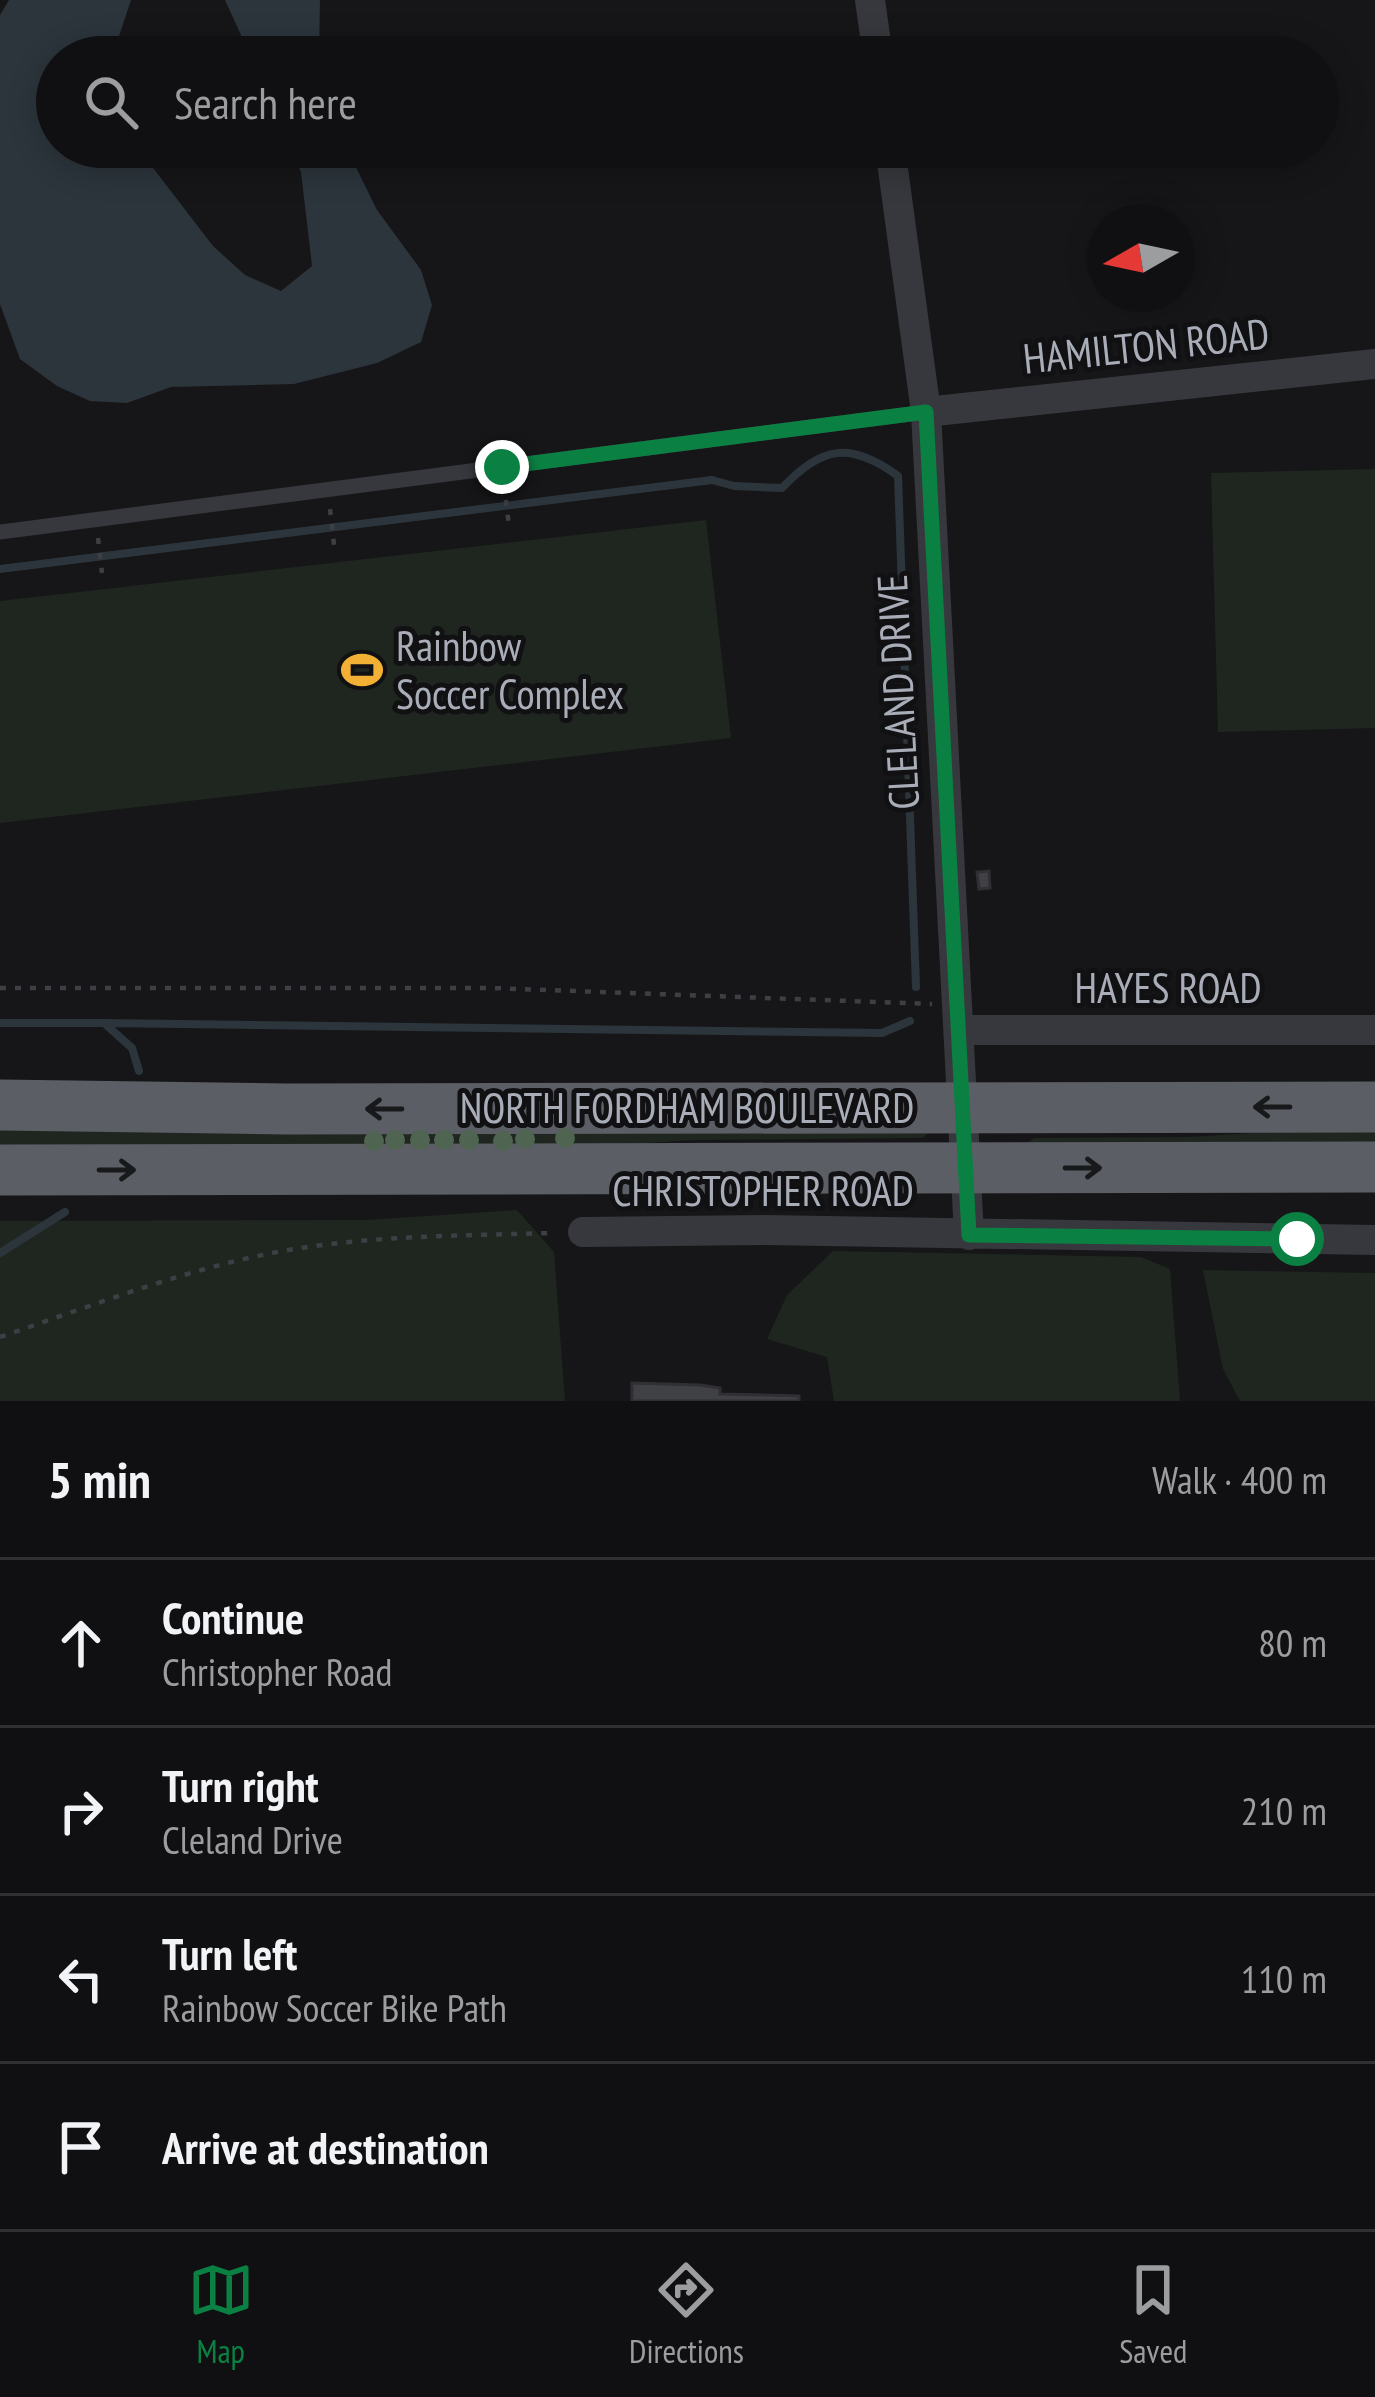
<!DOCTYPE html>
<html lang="en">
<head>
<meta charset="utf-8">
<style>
	:root { --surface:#101012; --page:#1e1e20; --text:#f1f3f6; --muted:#9c9d9f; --line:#303032; --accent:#0b8043 }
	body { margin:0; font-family:"PT Sans Narrow",sans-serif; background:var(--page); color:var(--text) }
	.compass { position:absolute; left:1087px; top:204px; width:108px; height:108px; border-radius:50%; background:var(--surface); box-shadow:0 6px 30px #0003; rotate:261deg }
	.stop { position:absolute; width:36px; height:36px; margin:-27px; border:9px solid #0b8043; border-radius:50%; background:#fff }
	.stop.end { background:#0b8043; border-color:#fff; box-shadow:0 3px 12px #0008 }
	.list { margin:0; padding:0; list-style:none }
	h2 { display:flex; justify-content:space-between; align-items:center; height:156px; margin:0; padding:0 48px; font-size:51px }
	h2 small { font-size:39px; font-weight:400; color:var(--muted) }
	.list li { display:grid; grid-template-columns:78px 1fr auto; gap:36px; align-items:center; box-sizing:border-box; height:168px; padding:0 48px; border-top:3px solid var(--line) }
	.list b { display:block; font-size:45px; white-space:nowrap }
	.list p { margin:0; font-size:39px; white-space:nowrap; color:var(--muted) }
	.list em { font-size:39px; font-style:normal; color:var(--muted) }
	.icon { flex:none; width:66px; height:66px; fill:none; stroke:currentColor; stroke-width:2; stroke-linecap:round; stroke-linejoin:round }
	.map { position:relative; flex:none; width:1375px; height:1401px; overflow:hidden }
	.search { position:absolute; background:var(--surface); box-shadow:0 6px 30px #0003; left:36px; right:36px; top:36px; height:132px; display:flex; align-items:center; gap:30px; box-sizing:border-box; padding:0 42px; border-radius:66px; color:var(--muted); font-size:45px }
	.sheet { height:828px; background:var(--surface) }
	nav { display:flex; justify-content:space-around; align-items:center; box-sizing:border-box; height:168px; border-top:3px solid var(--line); background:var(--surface); font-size:33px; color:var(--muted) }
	nav a { display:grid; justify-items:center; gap:6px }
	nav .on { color:var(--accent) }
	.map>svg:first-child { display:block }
</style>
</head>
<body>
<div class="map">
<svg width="1375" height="1401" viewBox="0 0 1375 1401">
	<rect width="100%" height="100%" fill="#161618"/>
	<path fill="#1e261f" d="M1375,469v259l-157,4 -7,-259z
		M706,520l25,218 -731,85v-222z
		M0,1120l931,11 -8,7 -229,2 -236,15 -458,1z
		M1375,1125v27l-348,-9 7,-5 155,-1z
		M517,1210l37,42 11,149h-565v-180l366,-1z
		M833,1251l308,6 29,12 10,132h-346l-7,-44 -60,-18 20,-44z
		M1203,1270l172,3v128h-135l-17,-32z"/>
	<path fill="#2c353c" d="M9,0h122l-19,57h-55v90h80l76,99 32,29 36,16 31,-25 -11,-94 -11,-25h56l31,63 44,60 11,35 -11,37 -44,21 -83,21 -123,3 -44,16 -37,-2 -33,-15 -37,-27 -20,-55v-289z
		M225,0h95l-1,57h-68z"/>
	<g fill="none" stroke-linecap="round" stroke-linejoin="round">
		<path stroke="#2c353c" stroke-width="8" d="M0,569l712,-89 22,6 48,2c40,-42 68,-47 116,-12l18,511
			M0,1023h104l28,25 7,23
			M104,1023l778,10 28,-12
			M0,1253l65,-41"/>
	</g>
	<path fill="#404145" stroke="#303034" stroke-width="3" d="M989,871l1,17 -11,1 -2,-17z
		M632,1383l68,2 20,3v6l79,2v5h-167z"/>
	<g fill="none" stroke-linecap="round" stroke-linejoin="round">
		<path stroke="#3d3f44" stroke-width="4.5" stroke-dasharray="6 9" stroke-linecap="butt" d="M504,485l5,41
			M330,509l4,36
			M98,538l4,35
			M0,988h491l441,16
			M0,1337c83,-28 167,-61 253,-80 98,-22 201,-21 301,-24"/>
		<path stroke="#37383d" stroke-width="15" d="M0,532l926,-120"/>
		<path stroke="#37383d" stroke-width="30" d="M870,0l8,57
			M890,147l36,265 43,823
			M926,412l449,-48
			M960,1030h415
			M583,1232l183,-2 609,10"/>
		<path stroke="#5b5e65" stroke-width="51" d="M0,1105l287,4 1088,-2
			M0,1170l1375,-3"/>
	</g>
	<g fill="#506452">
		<circle cx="565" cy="1138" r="10"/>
		<circle cx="525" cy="1139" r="10"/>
		<circle cx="395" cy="1140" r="10"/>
		<circle cx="420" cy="1140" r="10"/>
		<circle cx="444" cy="1140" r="10"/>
		<circle cx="469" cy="1140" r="10"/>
		<circle cx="374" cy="1141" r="10"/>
		<circle cx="503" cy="1141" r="10"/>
	</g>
	<defs><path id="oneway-shaft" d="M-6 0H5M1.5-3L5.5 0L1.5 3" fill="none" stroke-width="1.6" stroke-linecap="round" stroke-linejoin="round" transform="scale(3)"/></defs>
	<g stroke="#18191b">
		<use href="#oneway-shaft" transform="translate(1272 1107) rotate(180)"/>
		<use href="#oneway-shaft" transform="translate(384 1109) rotate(180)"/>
		<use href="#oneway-shaft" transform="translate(1083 1168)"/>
		<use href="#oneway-shaft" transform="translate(117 1170)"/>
	</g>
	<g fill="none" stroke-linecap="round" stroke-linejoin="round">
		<path stroke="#0b8043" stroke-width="15" d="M502,467l424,-55 43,823 328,4"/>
	</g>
	<defs>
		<g id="stadium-bare" transform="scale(3.24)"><path d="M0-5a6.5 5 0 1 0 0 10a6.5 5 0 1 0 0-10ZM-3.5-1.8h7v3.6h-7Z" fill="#f2b134" stroke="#111113" stroke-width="2.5" paint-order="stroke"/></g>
	</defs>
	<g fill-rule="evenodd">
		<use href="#stadium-bare" x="362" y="670"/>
	</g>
	<g text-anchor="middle" stroke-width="10" stroke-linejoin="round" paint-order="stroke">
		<g font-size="42" fill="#a8adb8" stroke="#111113">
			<text transform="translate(1146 346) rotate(-6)" y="15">HAMILTON ROAD</text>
			<text transform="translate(898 692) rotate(-93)" y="15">CLELAND DRIVE</text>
			<text x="1168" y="1003">HAYES ROAD</text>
			<text x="687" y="1123">NORTH FORDHAM BOULEVARD</text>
			<text x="763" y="1206">CHRISTOPHER ROAD</text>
		</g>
		<g font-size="42" fill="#a8adb8" stroke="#111113" text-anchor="start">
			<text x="396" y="661">Rainbow<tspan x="396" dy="48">Soccer Complex</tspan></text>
		</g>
	</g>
</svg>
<svg class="compass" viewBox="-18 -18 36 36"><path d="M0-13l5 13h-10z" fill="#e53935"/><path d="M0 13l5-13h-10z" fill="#9c9d9f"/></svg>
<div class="stop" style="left:1297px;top:1239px"></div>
<div class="stop end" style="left:502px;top:467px"></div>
<div class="search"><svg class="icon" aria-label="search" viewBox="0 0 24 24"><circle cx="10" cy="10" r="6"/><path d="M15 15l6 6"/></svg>Search here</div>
</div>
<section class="sheet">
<h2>5 min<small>Walk · 400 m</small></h2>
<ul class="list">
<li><svg class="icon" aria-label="ahead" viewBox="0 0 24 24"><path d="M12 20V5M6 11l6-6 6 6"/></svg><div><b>Continue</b><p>Christopher Road</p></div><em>80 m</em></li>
<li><svg class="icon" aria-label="right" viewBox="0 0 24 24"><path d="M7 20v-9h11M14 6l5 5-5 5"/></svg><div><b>Turn right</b><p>Cleland Drive</p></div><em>210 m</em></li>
<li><svg class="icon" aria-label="left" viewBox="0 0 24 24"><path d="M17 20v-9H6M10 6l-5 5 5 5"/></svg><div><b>Turn left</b><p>Rainbow Soccer Bike Path</p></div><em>110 m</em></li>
<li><svg class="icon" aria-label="arrive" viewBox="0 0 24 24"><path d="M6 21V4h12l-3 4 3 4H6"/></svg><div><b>Arrive at destination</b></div></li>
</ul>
</section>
<nav>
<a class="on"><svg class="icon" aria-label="map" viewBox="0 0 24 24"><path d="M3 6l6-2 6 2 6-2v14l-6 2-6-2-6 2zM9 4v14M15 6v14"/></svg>Map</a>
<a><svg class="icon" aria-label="directions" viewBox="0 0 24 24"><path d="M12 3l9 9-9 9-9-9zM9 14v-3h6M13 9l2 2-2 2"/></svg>Directions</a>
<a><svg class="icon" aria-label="saved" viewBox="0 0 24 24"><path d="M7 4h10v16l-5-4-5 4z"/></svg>Saved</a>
</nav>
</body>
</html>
